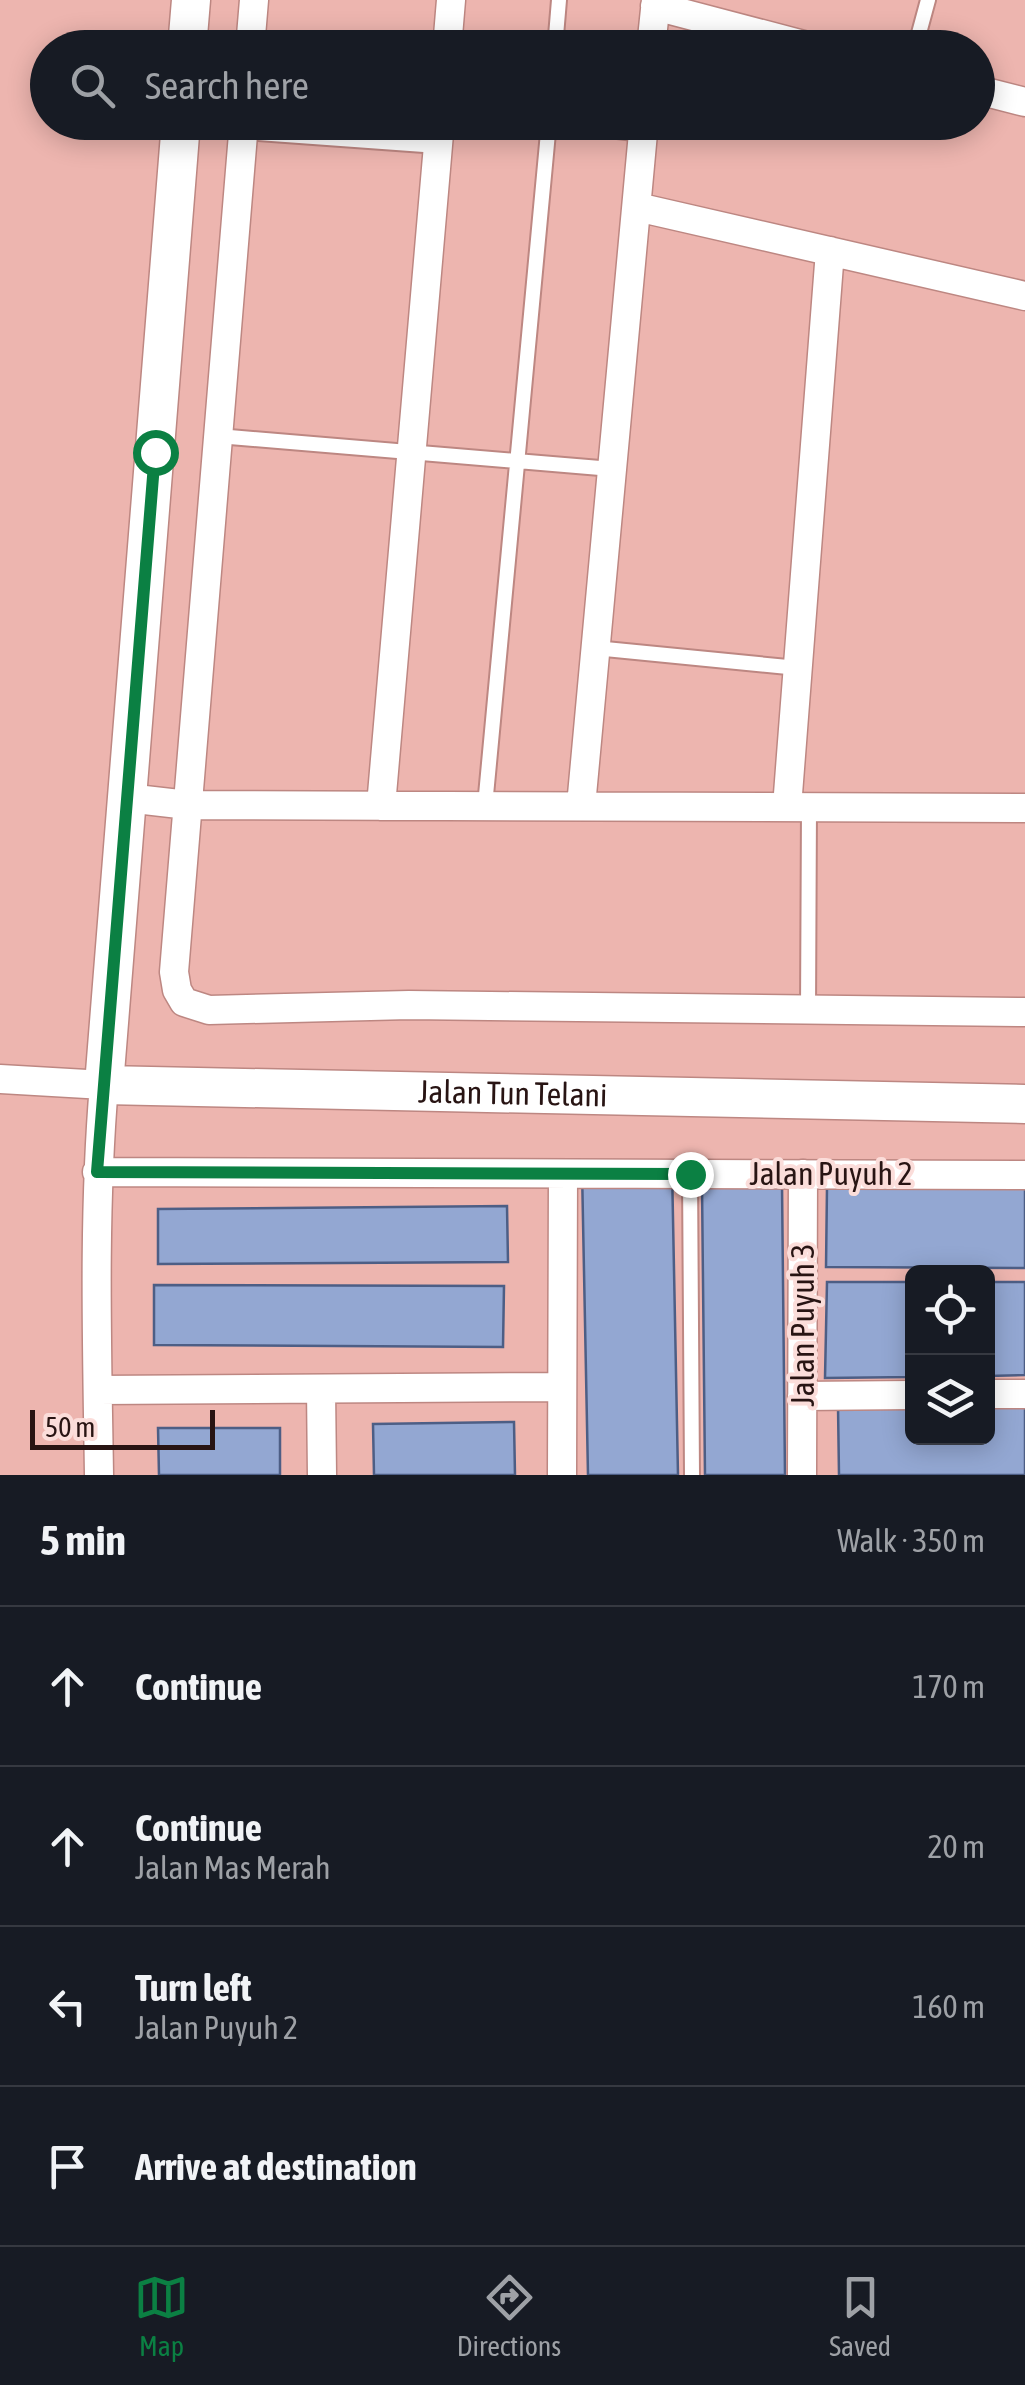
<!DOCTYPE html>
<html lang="en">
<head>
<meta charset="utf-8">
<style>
	:root { --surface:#171b24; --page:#20242c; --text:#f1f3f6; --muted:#9ea1a6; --line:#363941; --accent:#0b8043 }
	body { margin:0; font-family:"Asap Condensed",sans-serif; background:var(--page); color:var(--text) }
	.controls { position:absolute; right:30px; bottom:30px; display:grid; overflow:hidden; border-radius:15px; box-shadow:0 5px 25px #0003 }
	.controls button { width:90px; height:90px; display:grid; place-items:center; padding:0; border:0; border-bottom:2px solid var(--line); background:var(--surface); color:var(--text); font:50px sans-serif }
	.scale { position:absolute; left:30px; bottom:25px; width:185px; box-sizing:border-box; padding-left:10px; border:5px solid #281413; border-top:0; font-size:28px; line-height:35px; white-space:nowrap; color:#281413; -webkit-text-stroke:8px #fbddda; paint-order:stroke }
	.stop { position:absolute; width:30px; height:30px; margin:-22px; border:8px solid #0b8043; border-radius:50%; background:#fff }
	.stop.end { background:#0b8043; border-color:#fff; box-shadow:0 2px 10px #0008 }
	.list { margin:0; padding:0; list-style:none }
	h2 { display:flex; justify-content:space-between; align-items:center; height:130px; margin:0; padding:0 40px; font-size:42px }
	h2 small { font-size:32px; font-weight:400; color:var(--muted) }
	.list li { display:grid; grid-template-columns:65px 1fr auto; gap:30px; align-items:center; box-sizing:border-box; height:160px; padding:0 40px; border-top:2px solid var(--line) }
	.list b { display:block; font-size:38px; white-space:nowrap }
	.list p { margin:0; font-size:32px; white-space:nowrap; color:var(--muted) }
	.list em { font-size:32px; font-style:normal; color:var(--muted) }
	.icon { flex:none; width:55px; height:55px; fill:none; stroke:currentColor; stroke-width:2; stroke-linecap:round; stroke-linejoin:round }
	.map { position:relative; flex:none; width:1025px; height:1475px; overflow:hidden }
	.search { position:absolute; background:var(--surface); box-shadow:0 5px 25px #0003; left:30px; right:30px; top:30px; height:110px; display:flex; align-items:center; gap:25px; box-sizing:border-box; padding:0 35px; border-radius:55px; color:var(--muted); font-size:38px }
	.sheet { height:770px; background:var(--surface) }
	nav { display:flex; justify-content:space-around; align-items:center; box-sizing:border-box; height:140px; border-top:2px solid var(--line); background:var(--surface); font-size:28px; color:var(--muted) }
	nav a { display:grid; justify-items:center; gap:5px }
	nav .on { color:var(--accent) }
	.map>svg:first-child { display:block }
</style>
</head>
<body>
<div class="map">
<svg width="1025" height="1475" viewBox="0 0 1025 1475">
	<rect width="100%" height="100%" fill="#edb5af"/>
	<path fill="#93a7d2" stroke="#4d5e85" stroke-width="2.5" d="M672,1167l6,308h-90l-6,-306z
		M782,1184l3,291h-80l-3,-290z
		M827,1187l198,1v80l-199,-1z
		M507,1206l1,56 -350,2v-55z
		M827,1282h85v95l-87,1z
		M988,1282h37v93l-37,1z
		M154,1285l350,1 -1,61 -349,-2z
		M988,1404h37v71h-186l-1,-69 74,-1v33h76z
		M514,1422l1,53h-141l-1,-51z
		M158,1428h122v47h-121z"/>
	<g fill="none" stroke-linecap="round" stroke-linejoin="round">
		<g stroke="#bd8782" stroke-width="18">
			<path id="lane" d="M555,48l4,-48
				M915,48l13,-48
				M540,122l103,12
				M243,132l195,14
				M218,436l394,33
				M595,648l203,20
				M485,806l64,-684
				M808,1010l1,-203
				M690,1174l2,301"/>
		</g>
		<g stroke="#bd8782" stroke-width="31">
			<path id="street" d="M655,6l160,42
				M250,48l4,-48
				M447,48l4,-48
				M651,48l5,-48
				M978,90l47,12
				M244,122l-70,850 3,18 7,12 25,8 200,-5 616,7
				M637,207l388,89
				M127,798l61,7 837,3
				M381,806l59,-684
				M581,806l63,-684
				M787,807l43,-556
				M0,1079l104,6c-11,130 -7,259 -5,390
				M97,1172l928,3
				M321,1389l1,86
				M98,1390l464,-3
				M988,1394h37
				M802,1396l110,-1
				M562,1475l1,-301
				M802,1475l1,-301"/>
		</g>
		<g stroke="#bd8782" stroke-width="41">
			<g id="secondary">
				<path d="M187,48l4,-48"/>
				<path id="s1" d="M181,122l-77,963 921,19"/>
			</g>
		</g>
		<use href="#lane" stroke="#fff" stroke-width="14"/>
		<use href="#street" stroke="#fff" stroke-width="28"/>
		<use href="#secondary" stroke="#fff" stroke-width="38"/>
	</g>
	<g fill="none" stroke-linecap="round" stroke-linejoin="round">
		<path stroke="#0b8043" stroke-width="12" d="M155,452l-58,720 593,2"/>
	</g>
	<g text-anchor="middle" stroke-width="8" stroke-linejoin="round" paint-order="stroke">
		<g font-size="32" fill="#281413" stroke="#fbddda">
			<text dy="11" stroke="none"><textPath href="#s1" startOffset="1375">Jalan Tun Telani</textPath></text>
			<text x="831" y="1185">Jalan Puyuh 2</text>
			<text transform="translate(803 1325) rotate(-90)" y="11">Jalan Puyuh 3</text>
		</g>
	</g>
</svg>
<div class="controls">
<button><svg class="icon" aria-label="locate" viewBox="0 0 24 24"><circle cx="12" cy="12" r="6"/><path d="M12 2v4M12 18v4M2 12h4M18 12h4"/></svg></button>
<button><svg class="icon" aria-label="layers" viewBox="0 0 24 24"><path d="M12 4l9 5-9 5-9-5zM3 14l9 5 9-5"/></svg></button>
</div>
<div class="scale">50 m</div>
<div class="stop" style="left:155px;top:452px"></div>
<div class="stop end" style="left:690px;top:1174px"></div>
<div class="search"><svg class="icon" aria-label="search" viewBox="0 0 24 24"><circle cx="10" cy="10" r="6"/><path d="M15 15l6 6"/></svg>Search here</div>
</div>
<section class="sheet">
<h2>5 min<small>Walk · 350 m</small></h2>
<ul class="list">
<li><svg class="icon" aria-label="ahead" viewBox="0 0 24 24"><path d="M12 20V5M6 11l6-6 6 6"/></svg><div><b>Continue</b></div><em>170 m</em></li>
<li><svg class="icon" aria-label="ahead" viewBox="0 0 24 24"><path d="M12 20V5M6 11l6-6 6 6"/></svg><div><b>Continue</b><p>Jalan Mas Merah</p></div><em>20 m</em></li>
<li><svg class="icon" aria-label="left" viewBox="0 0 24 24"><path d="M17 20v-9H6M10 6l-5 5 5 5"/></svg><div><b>Turn left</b><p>Jalan Puyuh 2</p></div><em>160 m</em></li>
<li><svg class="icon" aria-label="arrive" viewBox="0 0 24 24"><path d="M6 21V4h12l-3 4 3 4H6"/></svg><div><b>Arrive at destination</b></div></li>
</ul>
</section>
<nav>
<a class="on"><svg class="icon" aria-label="map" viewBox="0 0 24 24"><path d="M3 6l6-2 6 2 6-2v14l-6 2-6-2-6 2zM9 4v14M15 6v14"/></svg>Map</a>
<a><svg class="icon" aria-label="directions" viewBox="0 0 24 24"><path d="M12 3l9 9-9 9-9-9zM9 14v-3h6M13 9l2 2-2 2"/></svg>Directions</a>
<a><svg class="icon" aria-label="saved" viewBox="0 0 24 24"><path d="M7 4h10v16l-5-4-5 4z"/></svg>Saved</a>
</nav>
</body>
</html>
